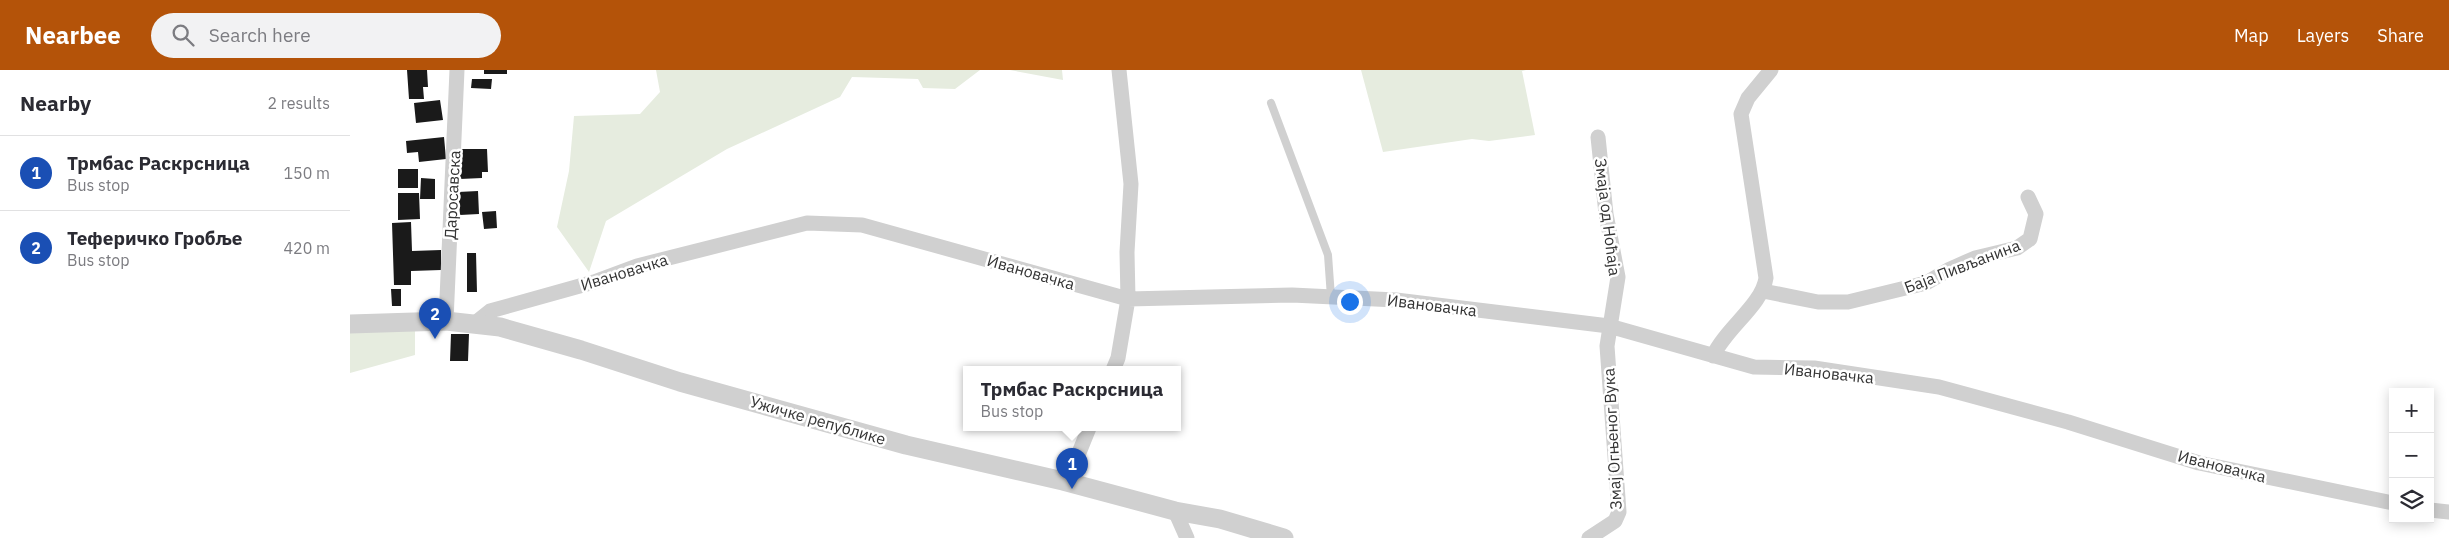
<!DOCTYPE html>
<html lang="en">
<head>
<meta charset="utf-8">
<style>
	:root { --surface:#fff; --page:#f2f2f3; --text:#2b2b33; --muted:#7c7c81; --line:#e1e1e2; --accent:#b45309 }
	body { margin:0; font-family:"IBM Plex Sans",sans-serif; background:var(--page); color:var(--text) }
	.controls { position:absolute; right:15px; bottom:15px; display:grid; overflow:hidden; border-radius:0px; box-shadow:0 2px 12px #0003 }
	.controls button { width:45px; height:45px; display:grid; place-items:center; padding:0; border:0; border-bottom:1px solid var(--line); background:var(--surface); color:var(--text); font:25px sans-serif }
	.you { position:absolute; left:999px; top:231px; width:18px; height:18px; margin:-12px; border:4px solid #fff; border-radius:50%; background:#1a73e8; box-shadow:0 0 0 8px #1a73e833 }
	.badge { display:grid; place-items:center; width:32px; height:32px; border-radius:50%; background:var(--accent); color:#fff; font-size:16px; font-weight:700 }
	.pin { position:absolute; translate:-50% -41px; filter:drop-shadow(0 1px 2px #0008) }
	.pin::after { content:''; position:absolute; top:26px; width:18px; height:15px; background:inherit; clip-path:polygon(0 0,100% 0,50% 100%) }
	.popup { position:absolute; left:613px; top:296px; width:218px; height:65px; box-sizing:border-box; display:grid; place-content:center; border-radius:0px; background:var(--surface); filter:drop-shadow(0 1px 4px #0005); font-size:16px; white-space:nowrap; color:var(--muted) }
	.popup b { font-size:19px; color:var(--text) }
	.popup::after { content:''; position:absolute; left:50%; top:100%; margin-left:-10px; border:10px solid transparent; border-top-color:var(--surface) }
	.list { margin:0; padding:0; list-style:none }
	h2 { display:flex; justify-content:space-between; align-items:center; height:65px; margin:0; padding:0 20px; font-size:21px }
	h2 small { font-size:16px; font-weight:400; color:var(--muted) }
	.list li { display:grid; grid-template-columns:32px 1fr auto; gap:15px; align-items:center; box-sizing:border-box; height:75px; padding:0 20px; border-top:1px solid var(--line) }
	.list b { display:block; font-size:19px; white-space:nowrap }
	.list p { margin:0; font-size:16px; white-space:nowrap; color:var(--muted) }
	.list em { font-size:16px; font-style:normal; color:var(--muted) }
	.icon { flex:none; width:28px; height:28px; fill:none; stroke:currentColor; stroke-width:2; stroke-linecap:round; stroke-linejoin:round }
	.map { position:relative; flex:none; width:2099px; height:468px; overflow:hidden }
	header { display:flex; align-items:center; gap:30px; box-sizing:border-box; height:70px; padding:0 25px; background:var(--accent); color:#fff }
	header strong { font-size:24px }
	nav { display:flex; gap:28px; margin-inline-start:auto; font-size:18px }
	.search { width:350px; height:45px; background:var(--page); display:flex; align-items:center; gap:12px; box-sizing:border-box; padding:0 18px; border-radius:28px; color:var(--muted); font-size:19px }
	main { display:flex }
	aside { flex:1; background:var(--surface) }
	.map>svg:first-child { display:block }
</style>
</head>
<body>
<header>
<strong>Nearbee</strong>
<div class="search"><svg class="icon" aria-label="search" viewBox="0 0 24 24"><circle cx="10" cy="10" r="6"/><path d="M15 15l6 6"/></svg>Search here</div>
<nav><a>Map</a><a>Layers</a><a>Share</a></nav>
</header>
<main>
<aside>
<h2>Nearby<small>2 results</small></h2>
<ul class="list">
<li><span class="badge" style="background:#1a4fb4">1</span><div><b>Трмбас Раскрсница</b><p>Bus stop</p></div><em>150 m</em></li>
<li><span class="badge" style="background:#1a4fb4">2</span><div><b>Теферичко Гробље</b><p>Bus stop</p></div><em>420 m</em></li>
</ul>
</aside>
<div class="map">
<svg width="2099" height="468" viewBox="0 0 2099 468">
	<rect width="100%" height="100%" fill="#fff"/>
	<path fill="#e6ecdf" d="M306,0h324l-25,19 -32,-1 -5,-9 -66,-2 -12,20 -113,52 -121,72 -17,51 -32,-45 12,-56 5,-55 66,-2 20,-22z
		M660,0h52l1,10z
		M1011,0h165l-4,1 13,64 -46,6 -17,-2 -89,13z
		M65,259v26l-65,18v-41z"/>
	<path fill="#1a1a1a" d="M57,0h20l1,17h-5l1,12h-15z
		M134,0h23v4h-23z
		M122,9h20l-1,10 -20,-1z
		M90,30l3,20 -27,3 -2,-20z
		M94,67l2,22 -27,3 -1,-10 -11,1 -1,-12z
		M110,79h27l1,23h-6v6l-22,1z
		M48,99h20v19h-20z
		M71,108l14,1v20h-15z
		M128,121l1,23 -19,1 -2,-23z
		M48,123h21l1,26 -22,1z
		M146,141l1,17 -13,1 -2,-17z
		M61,152l1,29 29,-1v20l-30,1v14h-17l-2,-62z
		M117,183h9l1,39h-10z
		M41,219h10v17h-9z
		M101,264h18l-1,27h-18z"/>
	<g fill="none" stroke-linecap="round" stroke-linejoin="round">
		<path stroke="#d0d0d0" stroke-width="8" d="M921,33l57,152 3,42"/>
		<path stroke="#d0d0d0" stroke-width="15" d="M1413,221l55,11h30l78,-19 24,-14 25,-11 42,-10 13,-9 6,-25 -8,-17
			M96,251l11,-251
			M125,253l15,-12 104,-29 43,-16 170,-43 55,2 266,74 164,-4 104,5 213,26 145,41 60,1 125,19 129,35 131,41 194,40
			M1363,286c13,-28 49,-51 53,-78l-25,-164 7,-16 23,-28
			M763,300l5,-12 10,-59 -1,-47 4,-68 -12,-114
			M713,411l9,-11 17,-42
			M2080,440l19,2
			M825,441l12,27
			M1239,468l26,-17 4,-9 -12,-166 11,-69 -12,-63 -8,-77"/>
		<path stroke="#d0d0d0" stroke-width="19" d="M0,254l96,-3 54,6 81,23 99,32 226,63 157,36 112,30 45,8 64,19"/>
	</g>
	<g text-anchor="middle" stroke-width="5" stroke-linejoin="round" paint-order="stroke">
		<g font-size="16" fill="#333" stroke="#fff">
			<text transform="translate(102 125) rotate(-87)" y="6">Даросавска</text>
			<text transform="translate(1258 147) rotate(83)" y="6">Змаја од Ноћаја</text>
			<text transform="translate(1612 196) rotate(-21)" y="6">Баја Пивљанина</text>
			<text transform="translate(274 202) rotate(-17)" y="6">Ивановачка</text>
			<text transform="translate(681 202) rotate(16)" y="6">Ивановачка</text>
			<text transform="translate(1082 235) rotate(7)" y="6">Ивановачка</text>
			<text transform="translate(1479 303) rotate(6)" y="6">Ивановачка</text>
			<text transform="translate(468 350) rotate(16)" y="6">Ужичке републике</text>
			<text transform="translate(1262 369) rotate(-93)" y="6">Змај Огњеног Вука</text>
			<text transform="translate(1872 396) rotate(14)" y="6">Ивановачка</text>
		</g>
	</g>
</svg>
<div class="controls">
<button>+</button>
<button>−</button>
<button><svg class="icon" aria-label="layers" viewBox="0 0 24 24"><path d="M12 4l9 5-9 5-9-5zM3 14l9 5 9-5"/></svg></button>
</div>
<div class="you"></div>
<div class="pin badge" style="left:722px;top:419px;background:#1a4fb4">1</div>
<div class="popup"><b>Трмбас Раскрсница</b>Bus stop</div>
<div class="pin badge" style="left:85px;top:269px;background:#1a4fb4">2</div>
</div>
</main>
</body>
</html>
